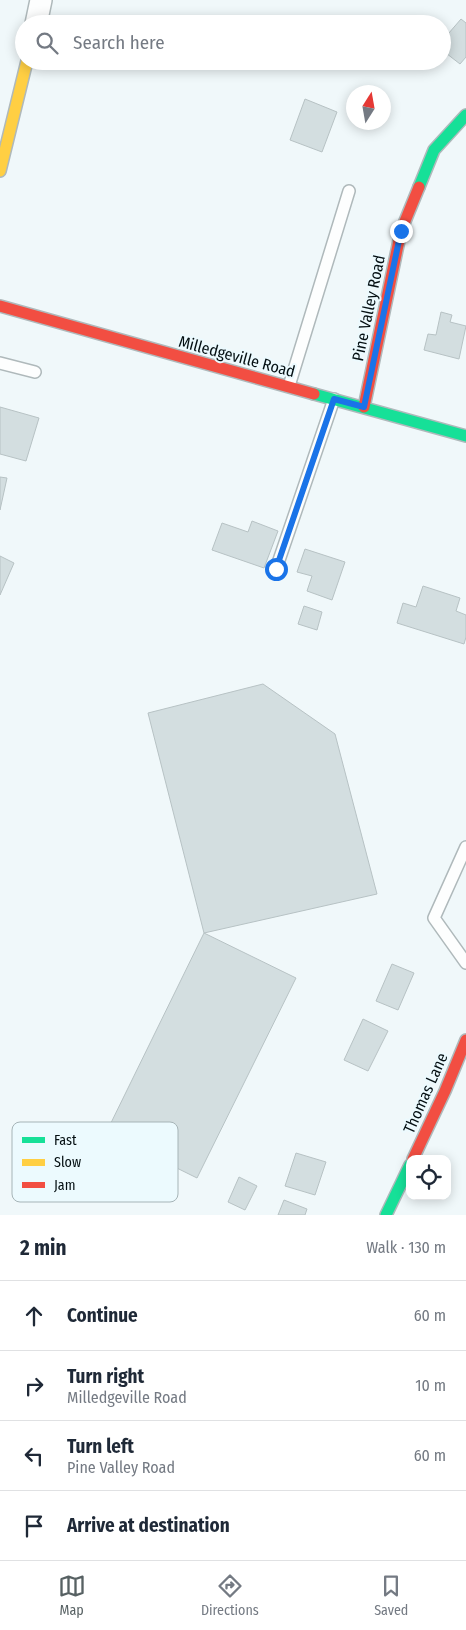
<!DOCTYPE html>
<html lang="en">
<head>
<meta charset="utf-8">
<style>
	:root { --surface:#fff; --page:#f6f6f7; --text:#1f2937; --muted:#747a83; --line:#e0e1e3; --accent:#576163 }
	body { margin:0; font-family:"Fira Sans Condensed",sans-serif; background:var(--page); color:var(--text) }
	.controls { position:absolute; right:15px; bottom:15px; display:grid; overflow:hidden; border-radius:10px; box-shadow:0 2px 12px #0003 }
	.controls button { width:45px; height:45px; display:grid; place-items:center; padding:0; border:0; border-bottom:1px solid var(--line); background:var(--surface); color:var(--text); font:25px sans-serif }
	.compass { position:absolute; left:346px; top:85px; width:45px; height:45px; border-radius:50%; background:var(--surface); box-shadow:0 2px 12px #0003; rotate:11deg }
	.stop { position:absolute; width:15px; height:15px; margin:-11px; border:4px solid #1a73e8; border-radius:50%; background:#fff }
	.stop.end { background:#1a73e8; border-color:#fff; box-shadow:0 1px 5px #0008 }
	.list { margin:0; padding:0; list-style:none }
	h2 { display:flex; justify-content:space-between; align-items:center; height:65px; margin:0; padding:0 20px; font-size:21px }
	h2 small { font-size:16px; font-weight:400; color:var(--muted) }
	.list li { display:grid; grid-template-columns:32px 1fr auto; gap:15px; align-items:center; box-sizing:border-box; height:70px; padding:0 20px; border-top:1px solid var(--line) }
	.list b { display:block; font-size:19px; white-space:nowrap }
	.list p { margin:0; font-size:16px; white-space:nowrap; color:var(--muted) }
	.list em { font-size:16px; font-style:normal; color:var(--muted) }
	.icon { flex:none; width:28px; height:28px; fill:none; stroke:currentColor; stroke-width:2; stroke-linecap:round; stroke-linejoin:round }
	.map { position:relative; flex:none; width:466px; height:1215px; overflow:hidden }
	.search { position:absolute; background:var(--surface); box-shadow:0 2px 12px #0003; left:15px; right:15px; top:15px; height:55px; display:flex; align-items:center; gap:12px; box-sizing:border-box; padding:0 18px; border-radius:28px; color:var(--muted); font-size:19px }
	.sheet { height:345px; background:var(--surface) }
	nav { display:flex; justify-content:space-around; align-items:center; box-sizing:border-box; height:70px; border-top:1px solid var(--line); background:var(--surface); font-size:14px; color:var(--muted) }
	nav a { display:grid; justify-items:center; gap:2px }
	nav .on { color:var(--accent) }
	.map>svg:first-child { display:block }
</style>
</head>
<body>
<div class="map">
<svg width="466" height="1215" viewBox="0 0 466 1215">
	<rect width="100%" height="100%" fill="#f0f8fa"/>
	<path fill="#d3dee0" stroke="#b7c2c4" d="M461,19l5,4v34l-6,7 -18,-14v-9z
		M305,99l32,13 -15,40 -32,-12z
		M441,312l11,3 -2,7 16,4 -7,33 -35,-9 4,-16 8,1z
		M0,407l39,11 -13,43 -26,-7z
		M0,477l7,1 -7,32z
		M252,521l26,10 -14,37 -52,-18 10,-27 26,9z
		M305,549l40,13 -13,38 -25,-9 5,-15 -15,-4z
		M0,556l14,7 -14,32z
		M423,586l37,12 -4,13 10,4v22l-2,7 -67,-21 6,-20 13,4z
		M304,606l18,6 -5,18 -19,-6z
		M263,684l72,50 42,160 -173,39 -56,-220z
		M204,933l92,45 -99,200 -91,-45z
		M392,964l22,9 -16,37 -22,-9z
		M363,1019l25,12 -20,40 -24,-11z
		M296,1153l30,9 -11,33 -30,-9z
		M239,1177l18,9 -12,24 -17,-8z
		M284,1200l23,9 -2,6h-27z"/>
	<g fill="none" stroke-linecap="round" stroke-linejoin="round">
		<g stroke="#afb9bb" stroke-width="14">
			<path id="lane" d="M0,363l35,9
				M289,386l60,-195
				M276,569l58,-170
				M466,847l-32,71 32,45"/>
		</g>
		<g stroke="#afb9bb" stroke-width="24">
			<path id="street" d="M36,24l5,-24"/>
		</g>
		<g stroke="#afb9bb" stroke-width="14">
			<path id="fast" d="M419,187l15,-37 32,-35
				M314,394l152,42
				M386,1215l24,-50"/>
		</g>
		<g stroke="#afb9bb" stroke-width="14">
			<path id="slow" d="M0,171l27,-110"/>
		</g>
		<g stroke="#afb9bb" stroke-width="14">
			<path id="jam" d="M0,306l314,88
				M364,407l37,-176 18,-44
				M413,1159l32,-68 21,-51"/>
		</g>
		<use href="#lane" stroke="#fdfefe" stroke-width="11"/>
		<use href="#street" stroke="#fdfefe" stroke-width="21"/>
		<use href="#fast" stroke="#16e098" stroke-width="11"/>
		<use href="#slow" stroke="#ffcf43" stroke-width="11"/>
		<use href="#jam" stroke="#f24e42" stroke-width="11"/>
	</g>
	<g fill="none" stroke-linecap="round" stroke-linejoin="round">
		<path stroke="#1a73e8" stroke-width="6" d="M276,569l58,-170 30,8 37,-176"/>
	</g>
	<g text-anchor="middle" stroke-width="4" stroke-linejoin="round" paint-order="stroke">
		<g font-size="16" fill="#040f12" stroke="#ecfafe">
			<text transform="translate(368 308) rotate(-78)" y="6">Pine Valley Road</text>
			<text transform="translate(237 356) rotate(15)" y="6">Milledgeville Road</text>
			<text transform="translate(425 1093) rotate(-66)" y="6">Thomas Lane</text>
		</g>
	</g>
	<rect x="12" y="1122" width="166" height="80" rx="8" fill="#ecfafe" stroke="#a6b4b7" stroke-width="1"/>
	<rect x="22" y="1137" width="23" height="6" fill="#16e098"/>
	<rect x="22" y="1159" width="23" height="7" fill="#ffcf43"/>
	<rect x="22" y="1182" width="23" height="6" fill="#f24e42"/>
	<g font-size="14" fill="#040f12">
		<text x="54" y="1145">Fast</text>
		<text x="54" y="1167">Slow</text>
		<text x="54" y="1190">Jam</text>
	</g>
</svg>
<div class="controls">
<button><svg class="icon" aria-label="locate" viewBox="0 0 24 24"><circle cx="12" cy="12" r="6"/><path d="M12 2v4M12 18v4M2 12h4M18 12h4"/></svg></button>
</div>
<svg class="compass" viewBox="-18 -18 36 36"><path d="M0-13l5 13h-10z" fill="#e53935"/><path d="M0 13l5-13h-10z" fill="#747a83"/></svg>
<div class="stop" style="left:276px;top:569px"></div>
<div class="stop end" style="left:401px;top:231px"></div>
<div class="search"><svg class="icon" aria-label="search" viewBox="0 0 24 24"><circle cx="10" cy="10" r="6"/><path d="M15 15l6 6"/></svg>Search here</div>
</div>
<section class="sheet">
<h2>2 min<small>Walk · 130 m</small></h2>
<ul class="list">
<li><svg class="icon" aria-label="ahead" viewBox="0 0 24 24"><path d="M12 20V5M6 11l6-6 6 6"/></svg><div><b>Continue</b></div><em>60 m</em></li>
<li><svg class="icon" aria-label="right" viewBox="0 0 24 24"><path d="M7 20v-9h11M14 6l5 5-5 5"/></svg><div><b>Turn right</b><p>Milledgeville Road</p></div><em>10 m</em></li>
<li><svg class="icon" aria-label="left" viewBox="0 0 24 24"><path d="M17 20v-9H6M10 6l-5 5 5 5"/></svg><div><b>Turn left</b><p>Pine Valley Road</p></div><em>60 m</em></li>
<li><svg class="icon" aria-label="arrive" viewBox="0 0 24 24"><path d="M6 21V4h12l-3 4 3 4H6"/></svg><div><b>Arrive at destination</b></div></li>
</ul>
</section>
<nav>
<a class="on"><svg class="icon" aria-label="map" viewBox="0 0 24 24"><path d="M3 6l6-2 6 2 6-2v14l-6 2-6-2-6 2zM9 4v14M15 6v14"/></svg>Map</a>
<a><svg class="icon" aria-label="directions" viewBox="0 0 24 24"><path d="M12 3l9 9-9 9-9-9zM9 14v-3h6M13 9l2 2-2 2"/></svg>Directions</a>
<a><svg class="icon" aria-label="saved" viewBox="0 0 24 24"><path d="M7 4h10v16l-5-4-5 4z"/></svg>Saved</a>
</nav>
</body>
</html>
